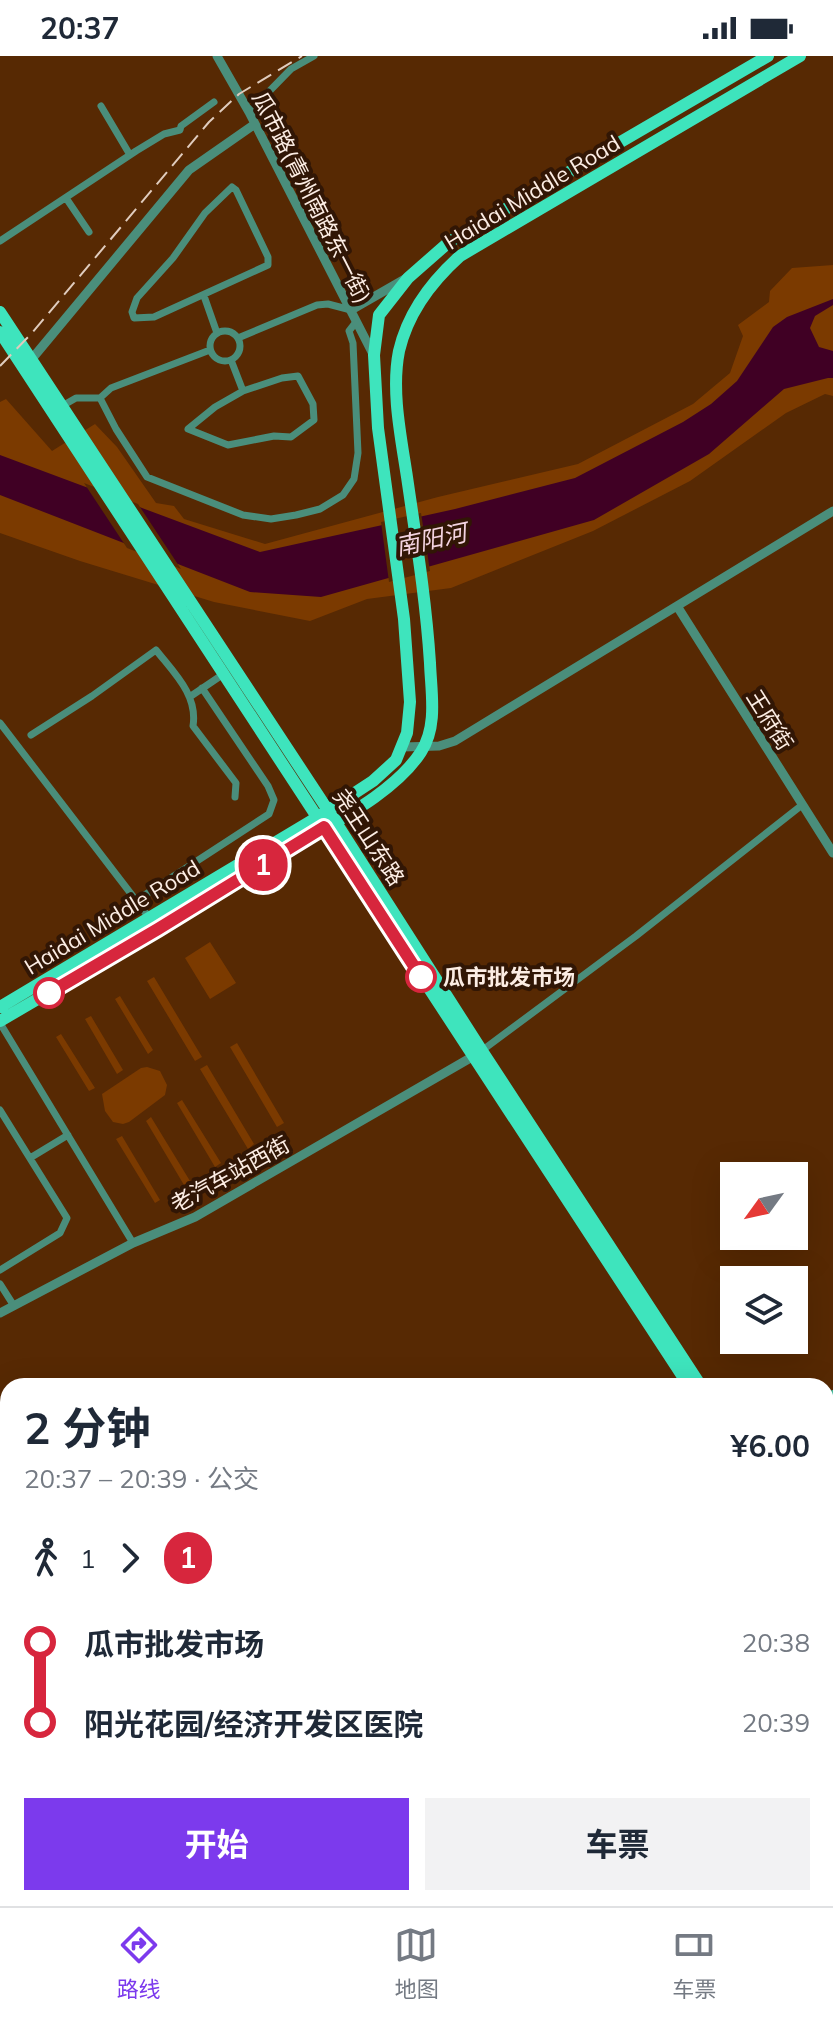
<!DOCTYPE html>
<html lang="zh">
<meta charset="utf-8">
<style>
:root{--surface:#fff;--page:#f2f2f3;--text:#1f2937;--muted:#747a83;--line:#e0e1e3;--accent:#7c3aed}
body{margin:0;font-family:Mulish,"Noto Sans SC",sans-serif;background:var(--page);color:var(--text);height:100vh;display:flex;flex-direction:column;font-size:30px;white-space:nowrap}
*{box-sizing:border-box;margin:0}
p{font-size:26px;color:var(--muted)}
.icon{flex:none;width:44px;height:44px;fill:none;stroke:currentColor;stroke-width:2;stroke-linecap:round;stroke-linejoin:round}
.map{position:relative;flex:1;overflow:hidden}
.side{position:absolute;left:0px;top:1322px;width:834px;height:528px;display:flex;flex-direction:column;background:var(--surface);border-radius:24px 24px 0 0;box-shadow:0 8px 32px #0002}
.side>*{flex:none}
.badge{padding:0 16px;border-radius:26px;font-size:28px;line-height:52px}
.needle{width:52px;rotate:237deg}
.fabs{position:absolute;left:720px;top:1106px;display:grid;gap:16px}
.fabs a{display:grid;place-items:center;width:88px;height:88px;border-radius:0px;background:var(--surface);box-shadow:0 8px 32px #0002;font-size:40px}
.map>.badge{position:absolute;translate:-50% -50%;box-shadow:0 0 0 4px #fff}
.legs{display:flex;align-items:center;gap:12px;height:88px;padding:0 24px;font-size:26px}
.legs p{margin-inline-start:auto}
.overview{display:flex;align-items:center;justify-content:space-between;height:136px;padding:0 24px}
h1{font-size:44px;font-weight:700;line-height:60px}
.cta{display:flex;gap:16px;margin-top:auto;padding:16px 24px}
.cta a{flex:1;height:92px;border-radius:0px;background:var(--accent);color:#fff;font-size:32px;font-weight:700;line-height:92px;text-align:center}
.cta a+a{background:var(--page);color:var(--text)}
ul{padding:0 24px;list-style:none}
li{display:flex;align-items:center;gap:28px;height:80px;font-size:30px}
li i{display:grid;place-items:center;width:12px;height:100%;margin:0 10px;background:currentColor}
li i::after{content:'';width:20px;height:20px;margin:-10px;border:6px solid;border-radius:50%;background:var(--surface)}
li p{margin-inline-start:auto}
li:first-child i{background:linear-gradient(#0000 50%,currentColor 0)}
li:last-child i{background:linear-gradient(currentColor 50%,#0000 0)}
.status{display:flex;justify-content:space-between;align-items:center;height:56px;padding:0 40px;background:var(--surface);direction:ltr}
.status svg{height:22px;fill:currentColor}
.tab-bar{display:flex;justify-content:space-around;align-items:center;height:112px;border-top:2px solid var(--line);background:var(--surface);font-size:22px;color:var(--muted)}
.tab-bar a{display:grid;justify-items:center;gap:4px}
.tab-bar .active{color:var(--accent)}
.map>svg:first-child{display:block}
</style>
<div class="status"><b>20:37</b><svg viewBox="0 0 49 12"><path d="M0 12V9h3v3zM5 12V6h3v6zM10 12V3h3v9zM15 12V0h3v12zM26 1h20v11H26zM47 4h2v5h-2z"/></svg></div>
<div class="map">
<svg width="833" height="1850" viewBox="0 0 833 1850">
<rect width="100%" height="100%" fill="#572903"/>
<path fill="#7b3a00" d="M833,209v131l-8,-2 -39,19 -96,68 -97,50 -142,57 -84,11 -57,22 -96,-19 -134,-41 -80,-28v-131l6,-3 46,52 43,-27 22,23 39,56 18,3 10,13 81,25 173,-47 140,-33 115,-60 37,-31 13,-37 -5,-11 31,-23 1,-11 22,-23z
M210,886l26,41 -26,16 -25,-41z
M154,921l48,80 -7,4 -48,-80z
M120,940l33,54 -5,4 -33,-55z
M91,960l32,54 -6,4 -32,-55z
M61,978l34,54 -6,3 -33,-54z
M237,987l47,80 -7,4 -47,-80z
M207,1009l47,79 -6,5 -48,-80z
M147,1011l13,4 7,14 -2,10 -36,27 -6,2 -10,-2 -8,-11 -3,-17 39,-26z
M182,1044l39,63 -6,4 -38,-64z
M151,1061l39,64 -6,4 -38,-64z
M122,1080l38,64 -5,3 -39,-64z"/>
<path fill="#400024" d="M833,243v6l-18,11 -5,12 9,19 14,4v27h-5l-44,11 -75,65 -115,66 -273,77 -71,-5 -250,-97v-40l260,97 195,-43 120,-31 108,-56 28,-18 26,-23 36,-54 14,-10z"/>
<path fill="#572903" d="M84,427l54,21 43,65 -54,-21z
M421,457l9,58 -41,11 -8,-60z"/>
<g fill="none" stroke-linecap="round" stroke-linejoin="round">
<path stroke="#4a8e7b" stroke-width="7" d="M101,50l29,49
M249,56l42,-43 23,-13
M232,131l4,3 32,67v8l-114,52 -20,1 -2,-6 5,-14 36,-40 32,-45z
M66,142l23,34
M0,185l136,-90 28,-17 16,-4 1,-4 33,-24
M204,240l13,37
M210 290a15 15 0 1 1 30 0a15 15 0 1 1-30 0Z
M238,282l79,-33 11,-1 23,6
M231,304l12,31
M298,320l15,28 1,16 -23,17 -17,-1 -46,9 -40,-16 27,-22 28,-16 39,-13z
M100,342l16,31 31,48 96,38 28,4 25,-4 24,-6 23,-14 11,-16 4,-26 -5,-110 -4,-12 7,-9
M62,350l14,-8h24l11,-10 99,-38
M191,640l34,-23
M0,667l158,206
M31,679l61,-39 64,-46c18,23 42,45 37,76l43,57 -1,14
M137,844l132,-86 5,-14 -6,-14 -66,-98
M0,967l133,220
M480,996l156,-116 166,-131
M0,1054l67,108 -7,15 -60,37
M30,1102l38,-23
M0,1228l14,22
M826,1718l7,12"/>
<path stroke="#4a8e7b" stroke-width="9" d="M217,0l32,56 124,242
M351,254l54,-31
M31,304l158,-190 66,-46
M677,550l156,247
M402,691l37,-1 16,-5 378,-230
M0,1257l133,-70 62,-26 277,-160
M0,1716l8,12
M82,1842l5,8
M762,1842l5,8"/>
<path stroke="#48bfa0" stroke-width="10" d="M826,1344l7,-5
M826,1359l7,-4
M826,1814l7,-5
M826,1828l7,-4
M37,1850l13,-8
M63,1850l13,-8
M772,1850l12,-8
M793,1850l12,-8"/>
<path stroke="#3ee4bd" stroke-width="12" d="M0,256l335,509 147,230 219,335
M0,276l689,1054
M0,951l318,-190 55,-36 23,-21 11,-27 3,-31 -6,-83 -26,-191 -4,-73 5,-40 29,-37 41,-36 319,-186
M0,965c96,-56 191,-112 286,-170 44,-27 107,-56 135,-99 17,-26 10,-60 9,-89 -4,-62 -14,-124 -23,-186 -6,-40 -16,-86 -8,-126 9,-39 32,-69 61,-95l340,-200
M826,1529l7,11
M826,1548l7,11"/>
<path stroke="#e0ccbe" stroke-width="2" stroke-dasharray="16 8" stroke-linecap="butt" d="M0,310l32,-33 177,-211 30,-28 63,-38"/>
</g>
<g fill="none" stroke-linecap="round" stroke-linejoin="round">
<g stroke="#fff" stroke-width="18">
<path id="line-1" d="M49,937l109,-64 166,-102 97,150"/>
</g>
<use href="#line-1" stroke="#d7263d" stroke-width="12"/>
</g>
<g fill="#fff" stroke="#d7263d" stroke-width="4">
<circle cx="421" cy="921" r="14"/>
<circle cx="49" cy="937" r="14"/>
</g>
<g text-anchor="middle" stroke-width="8" stroke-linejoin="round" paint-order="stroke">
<g font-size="22" fill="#fcede4" stroke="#311605">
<text transform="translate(532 136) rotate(-31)" y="8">Haidai Middle Road</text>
<text transform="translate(312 141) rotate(63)" y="8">瓜市路(青州南路东一街)</text>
<text transform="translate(770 664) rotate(58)" y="8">王府街</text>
<text transform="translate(369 781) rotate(57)" y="8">尧王山东路</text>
<text transform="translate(112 861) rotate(-31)" y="8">Haidai Middle Road</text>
<text transform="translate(230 1118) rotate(-29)" y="8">老汽车站西街</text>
</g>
<g font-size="22" font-weight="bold" fill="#fcede4" stroke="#311605" text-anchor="start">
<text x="443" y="929">瓜市批发市场</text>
</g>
<g font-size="24" font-style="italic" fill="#f4d4e0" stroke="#311605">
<text transform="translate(431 484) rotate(-12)" y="8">南阳河</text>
</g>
</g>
</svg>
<div class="fabs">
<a><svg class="needle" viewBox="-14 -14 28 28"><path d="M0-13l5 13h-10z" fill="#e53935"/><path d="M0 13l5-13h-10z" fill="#747a83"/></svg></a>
<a><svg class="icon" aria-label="layers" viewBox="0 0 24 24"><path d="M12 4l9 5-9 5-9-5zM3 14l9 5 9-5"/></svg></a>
</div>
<b class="badge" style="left:263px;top:809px;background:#d7263d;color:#fff">1</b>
<section class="side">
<div class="overview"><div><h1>2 分钟</h1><p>20:37 – 20:39 · 公交</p></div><b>¥6.00</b></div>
<div class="legs"><svg class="icon" aria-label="walk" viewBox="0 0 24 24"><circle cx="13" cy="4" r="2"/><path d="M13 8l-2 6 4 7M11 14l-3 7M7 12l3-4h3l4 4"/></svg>1<svg class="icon" aria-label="forward" viewBox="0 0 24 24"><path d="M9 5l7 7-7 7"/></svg><b class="badge" style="background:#d7263d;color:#fff">1</b></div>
<ul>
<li><i style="color:#d7263d"></i><b>瓜市批发市场</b><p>20:38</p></li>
<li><i style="color:#d7263d"></i><b>阳光花园/经济开发区医院</b><p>20:39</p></li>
</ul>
<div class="cta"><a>开始</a><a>车票</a></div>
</section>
</div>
<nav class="tab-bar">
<a class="active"><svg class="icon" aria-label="directions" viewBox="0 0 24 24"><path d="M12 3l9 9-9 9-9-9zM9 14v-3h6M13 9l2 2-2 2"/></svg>路线</a>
<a><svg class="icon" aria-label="map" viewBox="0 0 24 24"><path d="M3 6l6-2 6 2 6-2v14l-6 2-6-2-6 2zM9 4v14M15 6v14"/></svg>地图</a>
<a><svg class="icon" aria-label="tickets" viewBox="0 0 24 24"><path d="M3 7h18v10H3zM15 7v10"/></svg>车票</a>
</nav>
